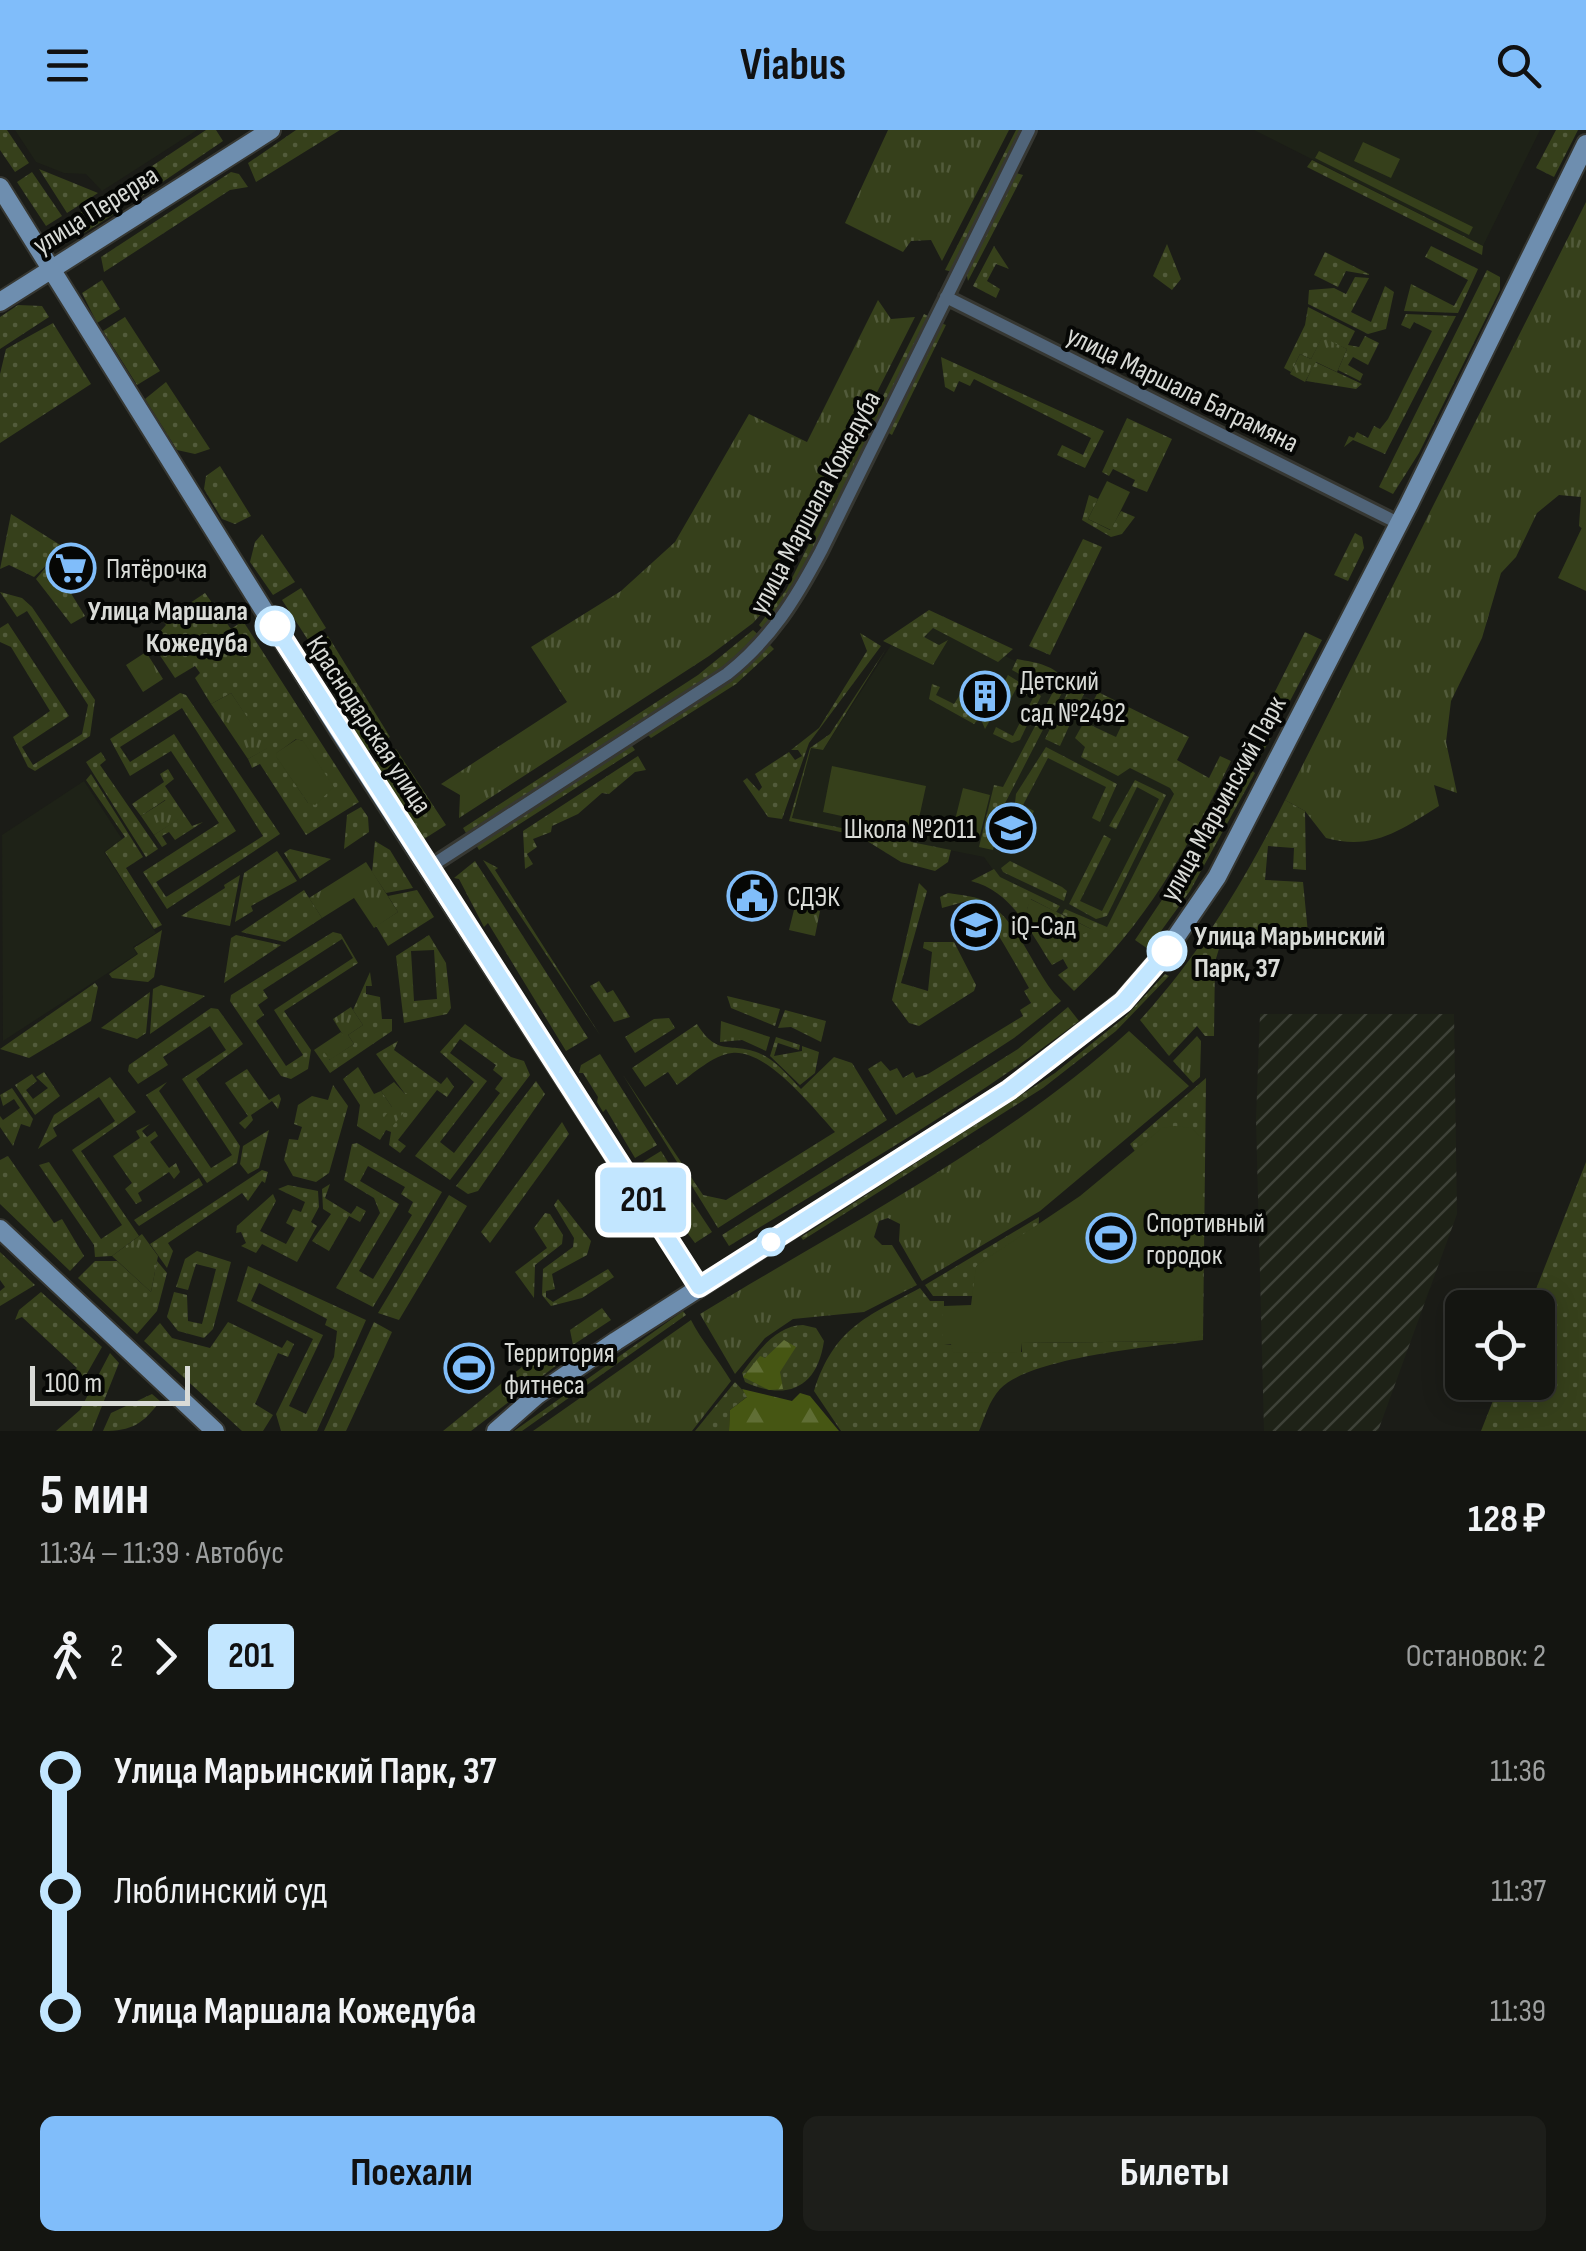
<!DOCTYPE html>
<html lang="ru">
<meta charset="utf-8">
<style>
:root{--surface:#141511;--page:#1d1e1a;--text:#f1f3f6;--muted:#9d9f9f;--line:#333431;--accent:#80bdfa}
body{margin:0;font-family:"Sofia Sans Condensed",sans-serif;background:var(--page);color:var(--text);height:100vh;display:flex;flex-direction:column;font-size:38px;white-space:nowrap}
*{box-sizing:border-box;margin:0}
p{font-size:32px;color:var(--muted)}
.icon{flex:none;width:55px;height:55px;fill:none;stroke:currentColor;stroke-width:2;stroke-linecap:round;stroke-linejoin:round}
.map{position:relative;height:1301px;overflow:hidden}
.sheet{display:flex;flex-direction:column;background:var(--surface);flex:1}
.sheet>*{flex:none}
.badge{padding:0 20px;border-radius:8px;font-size:35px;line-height:65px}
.fabs{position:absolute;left:1445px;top:1160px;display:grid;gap:20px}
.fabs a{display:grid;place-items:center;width:110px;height:110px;border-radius:15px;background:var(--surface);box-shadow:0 5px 25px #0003,0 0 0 2px var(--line);font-size:50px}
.scale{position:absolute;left:30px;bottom:25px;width:160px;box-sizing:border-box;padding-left:10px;border:5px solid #d9dbd7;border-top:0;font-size:28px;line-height:35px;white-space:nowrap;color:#d9dbd7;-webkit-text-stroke:8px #060705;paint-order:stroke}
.map>.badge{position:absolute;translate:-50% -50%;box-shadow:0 0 0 5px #fff}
.legs{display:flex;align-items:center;gap:15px;height:110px;padding:0 40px;font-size:32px}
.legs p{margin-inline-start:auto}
.head{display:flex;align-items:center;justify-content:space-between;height:170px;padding:0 40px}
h1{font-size:55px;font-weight:700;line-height:75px}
.cta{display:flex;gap:20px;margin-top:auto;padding:20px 40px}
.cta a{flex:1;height:115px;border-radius:15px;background:var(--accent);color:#111;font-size:40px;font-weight:700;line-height:115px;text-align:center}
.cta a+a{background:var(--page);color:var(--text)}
ul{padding:0 40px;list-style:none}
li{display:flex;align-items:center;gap:35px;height:120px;font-size:38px}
li i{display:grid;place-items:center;width:15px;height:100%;margin:0 12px;background:currentColor}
li i::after{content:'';width:25px;height:25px;margin:-12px;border:8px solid;border-radius:50%;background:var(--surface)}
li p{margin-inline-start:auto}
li:first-child i{background:linear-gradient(#0000 50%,currentColor 0)}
li:last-child i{background:linear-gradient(currentColor 50%,#0000 0)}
header{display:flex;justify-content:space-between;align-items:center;height:130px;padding:0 40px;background:var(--accent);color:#111;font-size:45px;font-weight:700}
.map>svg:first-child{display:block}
</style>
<header><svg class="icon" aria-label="menu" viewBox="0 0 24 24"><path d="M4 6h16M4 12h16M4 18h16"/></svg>Viabus<svg class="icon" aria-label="search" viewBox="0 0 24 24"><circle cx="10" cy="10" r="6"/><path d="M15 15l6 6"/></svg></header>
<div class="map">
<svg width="1586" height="1301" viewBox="0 0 1586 1301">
<defs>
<pattern id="industrial-furrows" width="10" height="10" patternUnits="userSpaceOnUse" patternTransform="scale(2.5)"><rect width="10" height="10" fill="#1e2217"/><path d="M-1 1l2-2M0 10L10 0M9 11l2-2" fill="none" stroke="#3e4238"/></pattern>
<pattern id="grass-dots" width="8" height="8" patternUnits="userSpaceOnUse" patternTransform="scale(2.5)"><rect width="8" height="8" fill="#36401b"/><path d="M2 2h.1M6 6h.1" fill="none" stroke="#525b3b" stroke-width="1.8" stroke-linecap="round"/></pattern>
<pattern id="forest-firs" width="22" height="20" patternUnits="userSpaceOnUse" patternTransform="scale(2.5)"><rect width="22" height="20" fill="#465613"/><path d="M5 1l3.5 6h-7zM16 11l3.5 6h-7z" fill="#606e35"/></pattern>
<pattern id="park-tufts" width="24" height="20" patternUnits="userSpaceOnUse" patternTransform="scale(2.5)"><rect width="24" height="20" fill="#36401b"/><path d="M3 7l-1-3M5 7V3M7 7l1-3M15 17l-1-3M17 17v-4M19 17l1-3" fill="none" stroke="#525b3b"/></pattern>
</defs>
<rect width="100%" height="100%" fill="#1b1c17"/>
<path fill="#1e2217" d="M15,0h182l-95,61 -16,-17 -22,-1 -28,-11z
M1254,0h286l-57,116z
M940,493l198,100 64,71 -97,150 -59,2 -62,-89 -192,-38 19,-71 12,2 70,-108z
M84,651l38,58 -18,13 52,81 -23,14 4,7 -134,87 -1,-206z"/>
<path fill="url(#industrial-furrows)" d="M1260,884h194l3,200 -79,217h-114l-8,-312z"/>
<path fill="url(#grass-dots)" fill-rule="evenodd" d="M0,0h7l22,33 -14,9 -15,-22z
M206,0h10l7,11 -84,57 -14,-14z
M296,0h44l-84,52 -8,-19z
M1016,0h8l-72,142 -7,-2z
M1556,0h22l-24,47 -18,-9z
M1312,30l171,86 -1,9 -175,-88z
M39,39l59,24 -31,20z
M32,42l30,44 -16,10 -29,-44z
M231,42l8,2 9,13 -18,3 -126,82 -3,-15z
M1016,43l7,2 -55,106 -2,-9z
M107,65l12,16 -38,24 -10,-16z
M1167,114l14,35 -9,11 -19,-14z
M994,116l15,23 -13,-5 -9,17 13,8 -4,9 -23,-12z
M1431,116l47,23 -20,44 -54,-2 7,-27 43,22 14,-26 -43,-23z
M1325,122l44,22v1l-23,-4 -8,16 -24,-12z
M1487,140l13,7v13l-81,163 -26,41 -14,-7z
M1355,147l14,1 -18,34 20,10 14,-36 9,6 -8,37 -18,5 -60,-30 1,-14 25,-2 12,6z
M102,150l18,29 -23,14 -15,-30z
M18,175l24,1 7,11 -49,32v-32z
M1308,177l47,24 -7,14 11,2 6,-11 14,7 -11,22 -15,-8 -5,8 15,9 -3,7 -22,-11 9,-21 -25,-11 -11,21 -11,-5 -9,18 -7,-4 21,-43z
M924,184l6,3 -118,240 -47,74 -6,-6 27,-35z
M1406,184l50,2 -71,138 -32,-14 -9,7 5,-11 5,2 3,-6 11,6 6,-12 6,3 8,-10 44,-88 -18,-9 -4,7 -9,-4z
M125,187l35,54 -23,14 -34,-54z
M53,193l38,61 -91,59v-69l6,-25z
M941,193l5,2 -54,110 -5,-3z
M941,227l163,74 -19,37 -28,-13 5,-10 21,10 8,-17 -117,-59 -4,7 -11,-5 -5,11 -9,-5z
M1315,232l47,22 -6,5 -50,-8z
M166,252l44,67 -15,5 -18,-4 -32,-51z
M1127,288l45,21 -25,53 -15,-6 3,-6 -22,-11 -4,7 -7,-4z
M220,336l31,50 -16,8 -13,-5 -18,-30 2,-13z
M1089,365l9,4 -10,20 22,11 11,-19 14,6 -13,17 -11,3 -29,-17z
M11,384l54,34 -31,29 -25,-12 -9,4z
M1355,403l7,4 2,11 -16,33 -14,-6z
M262,404l33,48 -22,13 -23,-33 5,-20z
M1083,409l19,8 -52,108 -21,-9z
M51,431l34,55 -14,8 -35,-45z
M301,458l25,40 -18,12 -26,-40z
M0,462l22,6 10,9 63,93 -5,36 -55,35 -7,-4 -15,-30 37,-26 -39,-64 -11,-5v-14l8,-5 61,93 -47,31 11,18 49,-31 6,-29 -61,-94 -10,6z
M205,463l26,36 12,-8 116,181 -53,33 -46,-71 -8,4 -4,-9 19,-11 -36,-55 -20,11 -16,-26 5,-5 -5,-7 -20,12 -24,-36 15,-17 -3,-4zM296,609l7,2 5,62 -31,-46v-4z
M929,480l84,39 -15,13 -65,-34 -9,9 15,8 9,-5 -15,25 -50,-24z
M753,500l7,6 -22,22 -272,175 -3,-5 235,-153z
M1305,502l17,8 -63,120 -14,-9z
M860,503l21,13 -72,97 -27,76 -14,-2 -25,-36 4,-3 12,13 3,-4 -7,-13 34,-22 6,8 7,-4 -4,-6h-7l28,-22 48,-77z
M328,506l62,101 -22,14 -14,-20 7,-5 -50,-79z
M770,515l4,4 -38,35 -85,54 -5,-5 89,-55z
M886,519l-63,101 -12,-2 -19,70 159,32 -3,12 -13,9 -34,-9 -42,-26 -70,-15 21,-73 20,-14z
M1017,529c20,4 37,5 50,24l-66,128 -8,39 -14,-3 15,-62 9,2 50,-95 -41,-22z
M1008,545l33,21 -21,44 -8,3 -19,-9 3,-7 17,9 20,-38 -17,-9 -7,13 -10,-9z
M1073,551l14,6 -27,59 -15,-7z
M932,554l8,3 -4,8 18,9 7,-11 15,10 -1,5 19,5 -9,16 -5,-12 -6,7 -45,-25z
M1098,562l91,45 -12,23 32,18 11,-22 11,5c-41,84 -87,166 -157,230l-16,-16 10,-7 -5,-9 -11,6c-22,-33 -40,-74 -81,-84l23,-12 6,8 60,29 -4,6 -25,-13 -4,10 66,21 -31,-16 3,-5 42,18 67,-133 -4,-6 -40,-20 -12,8 -37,-19 4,-10 -10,-9 9,-16 32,15 8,-17 -24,-12 -5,6 -7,-3z
M180,563l6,2 94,139 -113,75 -24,-37 76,-49 -48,-72 -41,25 -20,-37zM182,578l81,128 -97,61 -10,-15 80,-51 -62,-97 -44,28 -10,-15z
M630,613l5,7 -156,100 -4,-7z
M1046,617l71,37 -17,38 -8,-4 14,-31 -58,-29 -25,47 11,6 -4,8 -16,-7 2,-18z
M396,619l50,76 -22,14 -50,-76z
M101,622l5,8 -6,5 58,84 -12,8 -60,-95z
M638,626l8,14 -11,2 -26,22 -7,-1 -24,21 -26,12 -1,6 -18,7 4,8 -10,7 6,10 -8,5 -2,-38z
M1240,631l15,12 -65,118 -42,58 -13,-9 57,-85z
M168,639l6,10 -9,7 27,40 11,-4 -28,18 -6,-8 -7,4 5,8 -5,3 -8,-12 24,-16 -13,-19 -24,16 -9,-12 32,-22 -4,-8z
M91,644l52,83 -17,11 36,57 -8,4 -49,-77 20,-15 -39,-57z
M1135,650l31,15 -59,121 -11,3 -27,-15 35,-69 7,4 -31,62 22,10 57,-112 -22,-12 -21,42 -7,-3z
M1285,670l20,11 1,59 -13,-1 1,-21 -26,-2 -3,34 38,2 5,51c-20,23 -61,-6 -87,9l-6,20 -1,74h-9l-8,-10 -28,30 -29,-36c61,-67 105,-140 145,-220z
M361,677l7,10 1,15 -25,17 3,-34z
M375,711l15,9 23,38 -27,5 -14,-21z
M290,719l41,10 -31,20 -16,-26z
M277,721l20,30 -46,25 2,5 -18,11 9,-49z
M483,730l15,8 -3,2 105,165z
M475,731l113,177 -22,13 -78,-128 -4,4 -25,-48 -5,-1z
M1010,731l52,26 5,4 -3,10 -61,-29 -2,-4z
M240,745l-10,51 -49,-10 44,-28 -1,-3z
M919,753l8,8 -26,92 27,8 4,-39 -9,-4 1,-6h30l22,43 -2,6 -55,35 -10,-3 -17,-23z
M304,760l18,28 -37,24 -44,-10z
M417,760l17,27 -46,29 -12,-20 22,-14 -10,-16z
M948,763c12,2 30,3 40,10 34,22 45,70 73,98l-47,37 -118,77 -28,-46 13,-8 9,10 7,-3 6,10 10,-6 3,6 12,-4 95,-58 -3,-6 11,-7 -7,-12 5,-3c-14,-25 -32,-56 -48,-81l-8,4 -6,-10 -25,7 -2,-11z
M162,800l-8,47 -6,5 -36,-4 -3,-4 29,-20 -4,-6z
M333,802l8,2 17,29 -74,48 27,39 -3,19 -17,10 -10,-3 -51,-75 1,-6zM342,809l11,19 -79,52 29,45 -17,11 -30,-45 8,-6 -6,-10 10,-7 -5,-8z
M236,805l45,10 -57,38 7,-45z
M429,805l17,28 5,45 -4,6 -43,9 -8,-67zM434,820l3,49 -23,2 -3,-50z
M370,842l2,14h-6v8l14,3 2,22h10v12l-62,42 -16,-23 27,-18 3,3 -15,25 25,-16 -6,-9 15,-10 -10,-15z
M1165,844l4,2 -53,55 -73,57 -240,152 -2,-3 254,-164 71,-57z
M599,851l8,12 6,-3 17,27 -16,5 -24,-36z
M95,853l3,4 -7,34 -62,37 -29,-9z
M161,855l44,11 -55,38 3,-45z
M150,862l-4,41 -9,6 -36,-11z
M727,866l53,13 -5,17 -44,-18z
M1068,877l11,14c-111,85 -231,152 -350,225l-7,-11 296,-186z
M211,878l7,1 25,35 -47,35 44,67 -3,17 -30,20 -61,-88 21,-13 -8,9 52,77 21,-13 -50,-76 44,-29 -16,-24 -47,31 5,8 -30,19 -10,-13 1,-6z
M785,880l41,11 -5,21 -30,-15 -13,1z
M669,888l6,10 -40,25 -10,-16 29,-18z
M465,894l46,33 13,4 6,14 -80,105 -35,-24 59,-74 -34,-30zM460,909l36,26 -3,5 10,8 -8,11 5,4 -46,60 -14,-11 47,-61 -37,-28z
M697,894c22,36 36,15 68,32 14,8 25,22 36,33l33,-32 18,6 35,57 -169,108 -95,-153 80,120 23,5 109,-68c-22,-24 -68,-83 -103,-79 -19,2 -39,21 -55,32l-9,-13 -23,15 -13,-19z
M776,907l24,8 -1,5 -21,-7 -4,13 28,-5v-5l17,6 -4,21 -15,12 -30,-29z
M398,911l-4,9 47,34 6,-7 7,10 -7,10 -10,-7 -39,50 8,6 -6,7 -11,-8 2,-13 -5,-2 -6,10 -23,-14 3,-21 -17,-26 15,-12 16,27 7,-3 11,16 13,-13 -29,-40z
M600,924l57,91 -22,13 -29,-49 -3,3 -6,-10 1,-5 -15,-24h-4l2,-8z
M247,939l22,31 10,-6 2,5 -3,10 -6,-8 -21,14 2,5 -8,9 -6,-6 9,-7 -23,-33z
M44,942l16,24 -25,19 -20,-30 17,-11 5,7 -11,9 7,9 15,-11 -12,-11z
M110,947l26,35 -55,39 58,85 -27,20 -17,1 -1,-12 -55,-80 10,-3 52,77 21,-14 -50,-75 43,-29 -16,-24 -46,31 4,8 -19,13 16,-34z
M1206,948l-3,262c-45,6 -173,17 -203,49 -11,12 -15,28 -21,42h-138l-27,-40c20,-63 52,-74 106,-103l10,13h14v43l78,8v-9l168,-2 -49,-181 -11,-16z
M536,951l9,13 -67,97 -10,3 -12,-8z
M333,955l15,21 -19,67 -13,9 -23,-6 -9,-16 5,-21 9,1 4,-13 -8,-3 4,-19 14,-9 16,4z
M12,958l21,31 -3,8 -9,-3 -8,22 -13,-19v-11l3,4 17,-12 -6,-9 -11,7 -3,-11z
M562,992l7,12 -79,109 -9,-11z
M150,994l-8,7 5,6 8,-6 3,5 -8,6 19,26 7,-5 4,9 -6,7 -5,-7 -31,21 4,8 -6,3 -11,-15 7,-6 -19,-27 27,-18 -4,-7z
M269,1000l-10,38 -11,6 -8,-10 3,-18z
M357,1013l85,49 -69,115 -37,-19 44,-75 -6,-15 -30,-18 8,-36zM368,1036l37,21 -4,7 12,8 -5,10 4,3 -39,64 -14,-8 40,-67 -39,-23z
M661,1021l27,43 -17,11 -28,-43z
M8,1026l46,67 8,-4 22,37 -14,15 -70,-67v-44z
M1586,1032v269h-105l19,-48 38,-1v-74l-9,-1z
M262,1040l6,2 -3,11 -3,-2 -14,20 -6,-8 -74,50 5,8 -6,17 -17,-24z
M199,1048l4,7 -64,41 -5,-6z
M330,1054l-5,14 26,16 6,-8 9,5 -6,11 -11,-6 -20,35 -17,-10 19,-27 -8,-5 -1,-20z
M288,1055l30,6 1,16 -8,15 6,4 -20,36 -35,-18 -6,9 -15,-7 5,-3 -5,-11 -5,1 1,-7 36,-32 3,7 -16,30 26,13 9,-16 -9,-5 7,-14 8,3 4,-10 -27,-13z
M449,1065l18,11 -68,114 -21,-7z
M558,1069l33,42 -4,14 -35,19 3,15 -9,2v6l7,5 55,-33 6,8 -32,21 -31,8 -9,-11 1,-26 30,-22 1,-9 -20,-33z
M692,1072l20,30 -17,11 -22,-29z
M545,1083l5,1 13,21 -1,9 -27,21 -1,33 -19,-26 32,-24 -13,-20z
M1039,1087l-1,23 -63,56h-42l-8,-11z
M197,1121l34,11 -18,67 -9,9 -26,-7 -11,-14 7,-25 13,3 1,26 14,3 14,-55 -20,-5 -8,26 -12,-3 9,-28z
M0,1122l35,33 -35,21v-15l5,-4 -5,-7z
M95,1131h22l34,31 6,-31 10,12 -10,38 -20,23 -59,-56z
M248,1136l118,54 -49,111h-36l-5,-17 37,-75 -76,-38zM259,1153l68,36 -2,6 12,6 -3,26 -28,57 -17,-8 34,-71 -72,-34z
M41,1162l61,55 -17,30 -14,-3 6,-6 -55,-51 -7,3 4,-10z
M602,1178l9,12 -38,25 -3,-15z
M683,1181l3,4 -164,116h-8z
M228,1192l54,26 5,-8 7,4 -6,13 -10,-4 -23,51 18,11 -10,16h-21l-98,-90 16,-18 12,15 38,10z
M374,1192l18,10 -46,99h-22z
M803,1195l13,3 8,13c-7,48 -38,60 -79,41l-3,-9c15,-20 34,-48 61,-48z
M550,1214l12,17 -91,70h-28z
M110,1223l9,10 -27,68h-36l24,-21z
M735,1252l13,14 -18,14 -1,21h-34z
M152,1264l8,7c-17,23 -28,30 -57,30l8,-18z"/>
<path fill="url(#forest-firs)" d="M784,1210l12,7 -16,25 3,17 -14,1 -26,-13 17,-21 5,2z
M742,1259l50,12 8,-8 10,3 29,35h-110l1,-21 17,-13z"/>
<path fill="url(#park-tufts)" d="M888,0h121l-67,131 -11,-21 -20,1 -8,11 -58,-29z
M1586,72v330l-7,-6 2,-29 -22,-2 -22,18 -21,44 -15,16 -19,65 -31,63 -5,41 11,51 -23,-8 5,21c-38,24 -66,45 -113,32l-21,-27 -20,-11z
M878,170l13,19 24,-2 -145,287 -17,19 -44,33 -250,162 1,-23 -19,-11 126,-82 -36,-55 90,-56 54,-49 74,-128 58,28z
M1322,207l25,12 -10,23 -21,-10 -11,20 -15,-8 10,-20 11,5z
M146,522l17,27 -20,13 -17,-27z
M231,563l37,55 -20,11 -37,-55z
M166,670l13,19 -25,16 -13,-19z
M366,732l32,50 -24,16 -20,-30 -32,20 -13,-20z
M1030,769l63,31 -19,8 -38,-17 -9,-12z
M795,776l25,5 -5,25 -26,-6z
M351,877l12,18 -15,10 6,9 -24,16 -8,-10 21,-15 -10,-16z
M721,891l49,16 -4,14 -24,-11 -22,2z
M1129,901l60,55 -149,125 -118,70 -23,-40 1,-17 -12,-6 -9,3 -5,16 8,8h10l25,40 -53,27 -71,7 -28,19 -30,36 -35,-60c141,-86 308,-172 429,-283z
M1197,906l4,5 -1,36 -7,6 -20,-22z
M394,952l11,12 16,-2 -31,37 -9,-8 11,-14 -11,-16z
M142,1104l16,22 -7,36 -39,-36z
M691,1190c10,20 27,39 40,61l-39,50h-159z"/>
<path fill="#36401b" d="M1363,12l37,17 -9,19 -37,-17z
M1319,21l154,76 -4,8 -154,-77z
M1107,351l23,11 -19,38 -23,-11z
M1586,389v72l-28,-13z
M297,609l6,2 31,46 -19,18 -7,-2 -31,-45 -1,-5z
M832,636l94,20 -10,46 -93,-20z
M963,658l27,7 -11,44 -27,-7z
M1175,996l16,2 10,9v199l-11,5 -168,2 -1,9 -68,1 -2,-9h-8v-38l28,-1 5,-39 104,-70 82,-68z"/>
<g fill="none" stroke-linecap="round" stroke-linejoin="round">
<g stroke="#363732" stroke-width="18">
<path id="street" d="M946,167l452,226
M431,736l296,-192c44,-35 68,-74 94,-123l208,-421"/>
</g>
<g stroke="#363732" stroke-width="22">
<path id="secondary" d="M0,57l341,547 358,553
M0,172l271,-172
M0,1099l215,202
M496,1301l41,-36 79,-54 393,-251 114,-89 44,-51 50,-73 191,-371 178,-362"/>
</g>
<use href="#street" stroke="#506479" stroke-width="12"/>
<use href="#secondary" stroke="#6e8eaf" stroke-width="18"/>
</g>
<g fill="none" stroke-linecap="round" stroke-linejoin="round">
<g stroke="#fff" stroke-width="22">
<path id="line-1" d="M275,496l424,661 310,-197 114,-88 44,-51"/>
</g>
<use href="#line-1" stroke="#c2e6ff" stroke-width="15"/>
</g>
<defs>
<g id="supermarket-ring" transform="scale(2.5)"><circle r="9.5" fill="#060705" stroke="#80bdfa" stroke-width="1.5"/><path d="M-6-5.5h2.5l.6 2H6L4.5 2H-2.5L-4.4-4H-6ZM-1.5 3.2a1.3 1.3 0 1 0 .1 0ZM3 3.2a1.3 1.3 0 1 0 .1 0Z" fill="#80bdfa"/></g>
<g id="building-ring" transform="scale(2.5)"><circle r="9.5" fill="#060705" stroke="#80bdfa" stroke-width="1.5"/><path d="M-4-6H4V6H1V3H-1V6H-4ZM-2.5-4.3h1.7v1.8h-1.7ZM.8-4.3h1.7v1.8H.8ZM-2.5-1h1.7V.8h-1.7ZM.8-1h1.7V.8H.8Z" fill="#80bdfa"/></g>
<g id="school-ring" transform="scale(2.5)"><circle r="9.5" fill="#060705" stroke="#80bdfa" stroke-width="1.5"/><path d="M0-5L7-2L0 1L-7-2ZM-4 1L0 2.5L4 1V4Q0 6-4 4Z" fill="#80bdfa"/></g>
<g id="civic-ring" transform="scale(2.5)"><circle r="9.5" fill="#060705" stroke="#80bdfa" stroke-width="1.5"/><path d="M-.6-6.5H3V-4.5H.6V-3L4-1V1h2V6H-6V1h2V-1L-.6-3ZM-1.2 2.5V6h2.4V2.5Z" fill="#80bdfa"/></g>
<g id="stadium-ring" transform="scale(2.5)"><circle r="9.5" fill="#060705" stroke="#80bdfa" stroke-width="1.5"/><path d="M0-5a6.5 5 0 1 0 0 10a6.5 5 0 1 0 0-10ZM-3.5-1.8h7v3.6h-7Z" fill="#80bdfa"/></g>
</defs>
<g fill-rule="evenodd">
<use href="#supermarket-ring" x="71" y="438"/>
<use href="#building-ring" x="985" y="566"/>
<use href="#school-ring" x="1011" y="698"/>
<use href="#civic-ring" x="752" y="766"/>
<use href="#school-ring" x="976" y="795"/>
<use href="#stadium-ring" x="1111" y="1108"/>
<use href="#stadium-ring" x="469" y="1238"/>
</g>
<g fill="#fff" stroke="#c2e6ff" stroke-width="5">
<circle cx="275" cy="496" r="18"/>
<circle cx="1167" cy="821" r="18"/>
<circle cx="771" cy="1112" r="12"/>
</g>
<g text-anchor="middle" stroke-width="8" stroke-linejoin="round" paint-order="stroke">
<g font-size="28" fill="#d9dbd7" stroke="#060705">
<text transform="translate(95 79) rotate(-32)" y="10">улица Перерва</text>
<text transform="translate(1183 258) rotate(26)" y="10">улица Маршала Баграмяна</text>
<text transform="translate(814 372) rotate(-62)" y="10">улица Маршала Кожедуба</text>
<text transform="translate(370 594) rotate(57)" y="10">Краснодарская улица</text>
<text transform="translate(1222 668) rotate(-61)" y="10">улица Марьинский Парк</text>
</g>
<g font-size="28" fill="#d9dbd7" stroke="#060705" text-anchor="start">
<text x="106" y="448">Пятёрочка</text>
<text x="1020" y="560">Детский<tspan x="1020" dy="32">сад №2492</tspan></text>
<text x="976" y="708" text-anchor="end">Школа №2011</text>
<text x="787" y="776">СДЭК</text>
<text x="1011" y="805">iQ-Сад</text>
<text x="1146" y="1102">Спортивный<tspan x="1146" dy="32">городок</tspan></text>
<text x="504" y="1232">Территория<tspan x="504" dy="32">фитнеса</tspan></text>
</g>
<g font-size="28" font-weight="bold" fill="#d9dbd7" stroke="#060705" text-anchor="end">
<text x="248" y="490">Улица Маршала<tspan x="248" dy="32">Кожедуба</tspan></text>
<text x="1194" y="815" text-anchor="start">Улица Марьинский<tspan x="1194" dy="32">Парк, 37</tspan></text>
</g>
</g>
</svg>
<div class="fabs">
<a><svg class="icon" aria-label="locate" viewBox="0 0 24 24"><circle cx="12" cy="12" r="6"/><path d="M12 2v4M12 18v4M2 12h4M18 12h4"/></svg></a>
</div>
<div class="scale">100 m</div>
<b class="badge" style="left:643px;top:1070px;background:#c2e6ff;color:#111">201</b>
</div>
<section class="sheet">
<div class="head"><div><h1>5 мин</h1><p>11:34 – 11:39 · Автобус</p></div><b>128 ₽</b></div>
<div class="legs"><svg class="icon" aria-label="walk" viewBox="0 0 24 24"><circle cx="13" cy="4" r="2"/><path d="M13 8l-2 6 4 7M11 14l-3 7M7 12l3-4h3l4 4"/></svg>2<svg class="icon" aria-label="forward" viewBox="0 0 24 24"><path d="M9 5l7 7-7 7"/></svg><b class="badge" style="background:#c2e6ff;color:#111">201</b><p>Остановок: 2</p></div>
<ul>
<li><i style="color:#c2e6ff"></i><b>Улица Марьинский Парк, 37</b><p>11:36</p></li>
<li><i style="color:#c2e6ff"></i><span>Люблинский суд</span><p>11:37</p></li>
<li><i style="color:#c2e6ff"></i><b>Улица Маршала Кожедуба</b><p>11:39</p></li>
</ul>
<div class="cta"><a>Поехали</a><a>Билеты</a></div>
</section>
